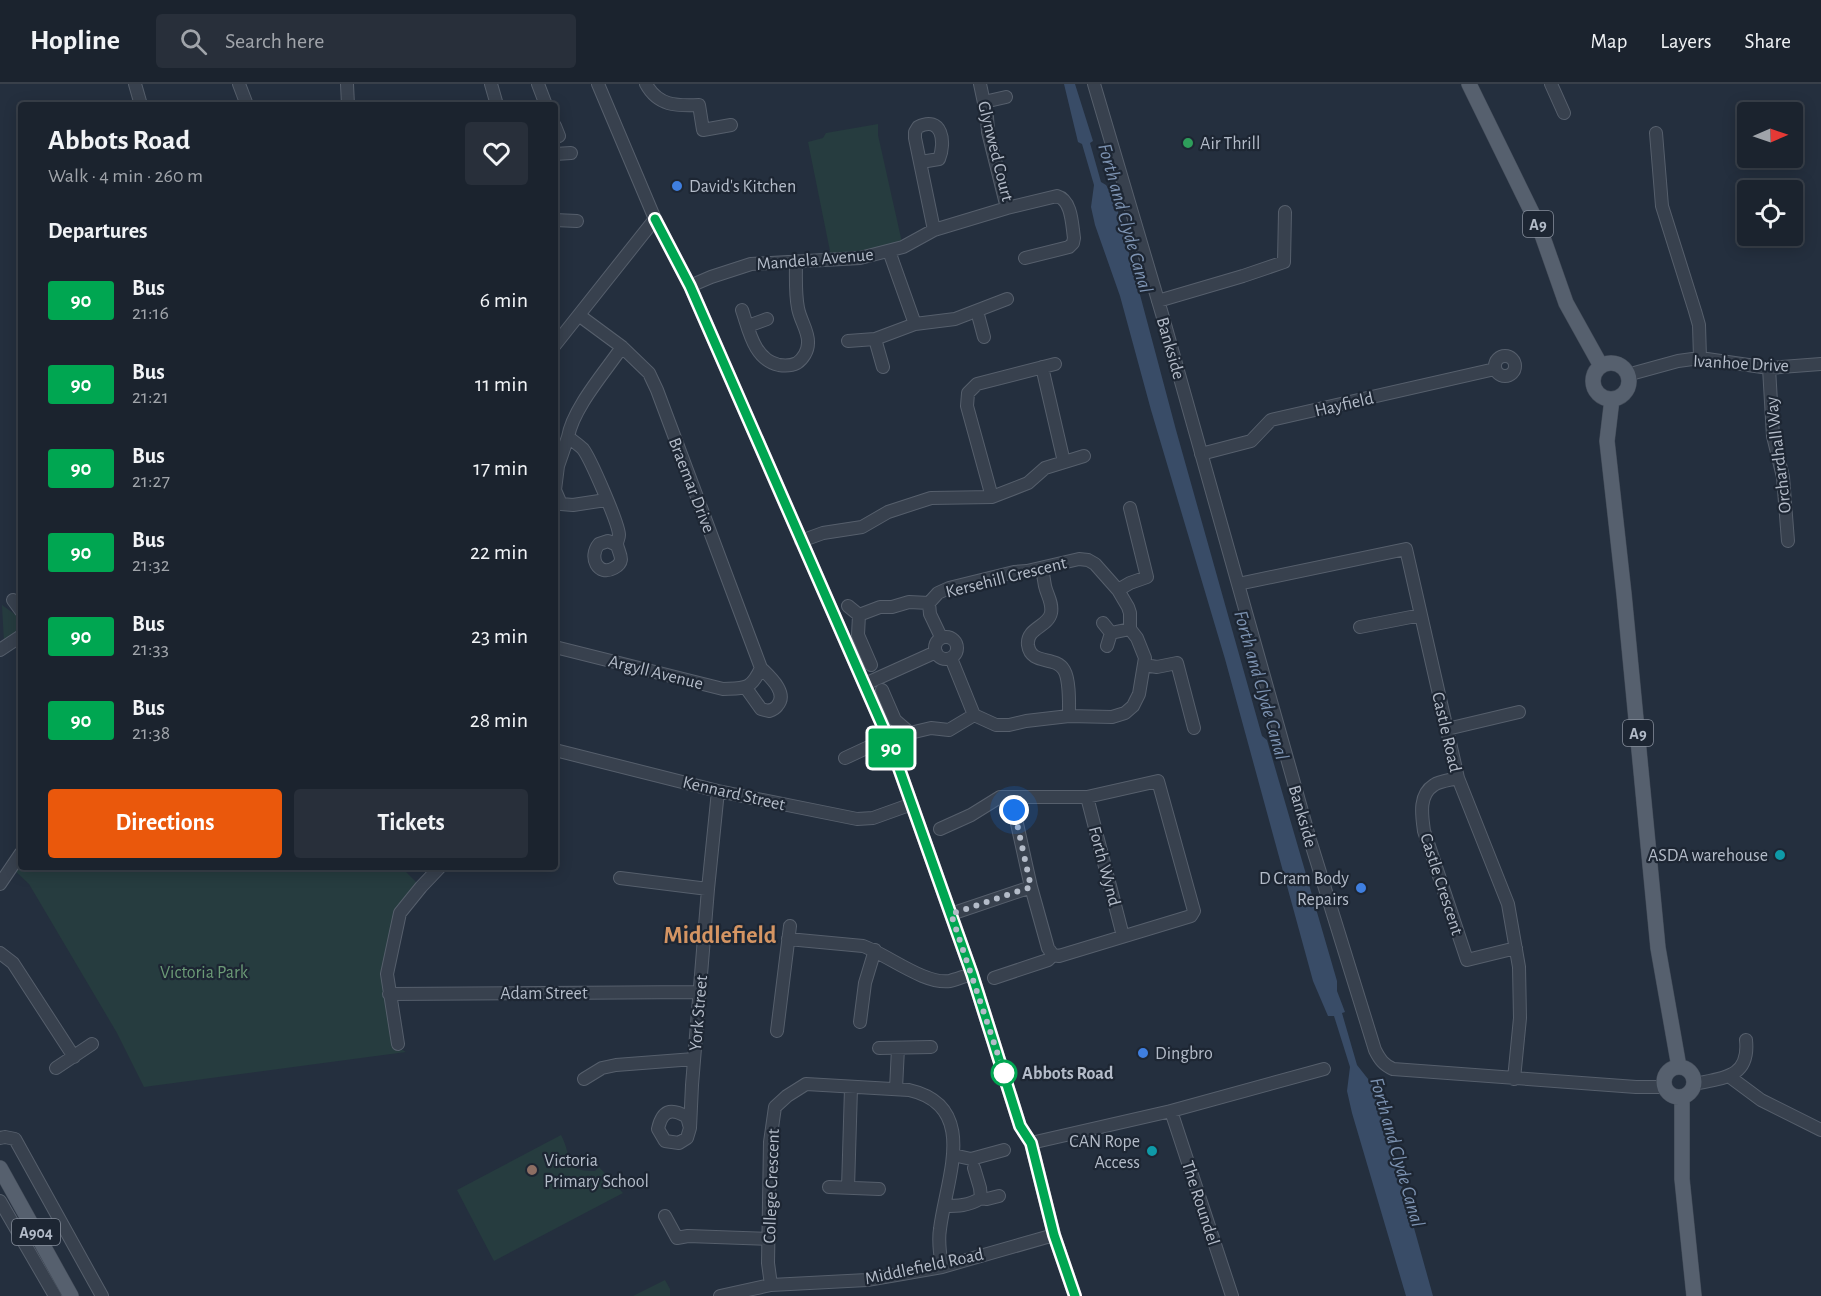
<!DOCTYPE html>
<meta charset="utf-8">
<style>
:root{--surface:#1b232e;--page:#282f3a;--text:#f1f3f6;--muted:#a0a4aa;--line:#39404a;--accent:#ea580c}
body{margin:0;font-family:"Alegreya Sans",sans-serif;background:var(--page);color:var(--text);height:100vh;display:flex;flex-direction:column;font-size:22px;white-space:nowrap}
*{box-sizing:border-box;margin:0}
p{font-size:20px;color:var(--muted)}
.icon{flex:none;width:33px;height:33px;fill:none;stroke:currentColor;stroke-width:2;stroke-linecap:round;stroke-linejoin:round}
.map{position:relative;flex:1;overflow:hidden}
.sheet{position:absolute;left:18px;top:18px;width:540px;height:768px;display:flex;flex-direction:column;background:var(--surface);border-radius:6px;box-shadow:0 3px 15px #0003,0 0 0 2px var(--line)}
.sheet>*{flex:none}
.badge{padding:0 12px;border-radius:4px;font-size:21px;line-height:39px}
.needle{width:39px;rotate:88deg}
.fabs{position:absolute;left:1737px;top:18px;display:grid;gap:12px}
.fabs a{display:grid;place-items:center;width:66px;height:66px;border-radius:6px;background:var(--surface);box-shadow:0 3px 15px #0003,0 0 0 2px var(--line);font-size:30px}
.you{position:absolute;width:30px;height:30px;margin:-15px;border:4px solid #fff;border-radius:50%;background:#1a73e8;box-shadow:0 0 0 9px #1a73e833}
.map>.badge{position:absolute;translate:-50% -50%;box-shadow:0 0 0 3px #fff}
h2{padding:0 30px;font-size:22px;line-height:54px}
.round{display:grid;place-items:center;flex:none;width:63px;height:63px;border-radius:6px;background:var(--page)}
.headline{display:flex;align-items:center;justify-content:space-between;height:102px;padding:0 30px}
h1{font-size:28px;font-weight:600;line-height:45px}
.button{display:flex;gap:12px;margin-top:auto;padding:12px 30px}
.button a{flex:1;height:69px;border-radius:6px;background:var(--accent);color:#fff;font-size:24px;font-weight:600;line-height:69px;text-align:center}
.button a+a{background:var(--page);color:var(--text)}
ul{padding:0;list-style:none}
li{display:flex;align-items:center;gap:18px;height:84px;padding:0 30px}
li div{flex:1}
li b{display:block;font-size:22px}
li em{font-style:normal}
li .badge{min-width:66px;font-weight:700;text-align:center}
header{display:flex;align-items:center;gap:36px;box-sizing:border-box;height:84px;padding:0 30px;background:var(--surface);border-bottom:2px solid var(--line)}
header strong{font-size:28px}
nav{display:flex;gap:33px;margin-inline-start:auto;font-size:21px}
.search{width:420px;height:54px;background:var(--page);display:flex;align-items:center;gap:15px;box-sizing:border-box;padding:0 21px;border-radius:6px;color:var(--muted);font-size:22px}
.map>svg:first-child{display:block}
</style>
<header>
<strong>Hopline</strong>
<div class="search"><svg class="icon" aria-label="search" viewBox="0 0 24 24"><circle cx="10" cy="10" r="6"/><path d="M15 15l6 6"/></svg>Search here</div>
<nav><a>Map</a><a>Layers</a><a>Share</a></nav>
</header>
<div class="map">
<svg width="1821" height="1212" viewBox="0 0 1821 1212">
<rect width="100%" height="100%" fill="#242f3e"/>
<path fill="#263c3f" d="M878,40v11l25,112 -71,14 -24,-119 15,-4 3,-5z
M2,521l14,10 4,9 -2,9 -14,10z
M21,769v14h380l20,20 -21,26 -13,61 14,75 5,3 -262,35 -27,-54 -88,-149 -18,-17z
M561,1051c13,24 0,36 34,36l4,-4 24,26 -129,68 -37,-71z
M665,1196l5,9v7h-37z"/>
<path fill="#394c67" d="M1064,0h11l18,57 -3,2 11,39 5,3 8,12 62,233 86,306 5,4 70,241v10l8,21 -3,1 2,7 13,45 15,19 12,43 3,4 46,165h-27l-54,-183 -5,-22 3,-24 -16,-51h-6l-15,-35 -88,-322 -74,-249 -31,-114 -25,-71 -4,-18 3,-22 -12,-41 -4,-2z"/>
<g fill="none" stroke-linecap="round" stroke-linejoin="round">
<g stroke="#565f6c" stroke-width="14">
<path id="minor" d="M135,0l6,21
M239,0l8,21
M347,0l1,21
M491,0l6,21
M538,0l8,21
M598,0l57,135 35,67 200,457 82,231 48,152 11,17 23,92 21,61
M646,0c12,22 30,22 53,21l4,25 28,-5
M980,0l7,33 1,15 19,76 50,-12c15,4 15,29 17,42l-1,5 -4,4 -44,11
M1094,0l68,230 148,526 65,210c5,10 9,15 18,19l243,18h29
M1551,0l13,29
M984,18l22,-5
M555,42l4,10
M1656,49l6,73 33,105 4,14 1,33
M555,70l16,-1
M921,78l18,-3c7,-17 3,-44 -21,-32l-3,5v6l19,92
M555,136l22,1
M889,167l26,73
M690,202l21,-9 40,-13 109,-6 43,-11 31,-17 73,-22
M1158,217l85,-25 41,-14 1,-50
M742,226c7,20 12,50 37,55 6,1 12,1 18,-2 6,-4 11,-12 11,-20 1,-11 -8,-23 -10,-35 -3,-15 -2,-32 -2,-47
M977,227l7,26
M748,242l19,-7
M875,255l8,28
M848,257l27,-2 40,-15 40,-5 52,-20
M555,261l100,-126
M1495 282a10 10 0 1 1 20 0a10 10 0 1 1-20 0Z
M1042,283l22,95
M1769,284l4,68 10,41 5,64
M1627,291l51,-14 22,-3 69,10 52,-4
M568,353l-10,29 -3,24 6,14 12,1 33,-5
M1201,370l50,-13 20,-21 224,-51
M992,413l-25,-91 1,-13 9,-9 78,-20
M801,457l22,-8 39,-6 26,-15 43,-14 61,-1 36,-14 17,-15 39,-12
M617,461l-9,-4 -9,3c-11,13 -1,33 15,24 13,-7 4,-15 3,-24 0,-3 2,-6 2,-9 0,-11 -29,-77 -36,-86 -4,-4 -10,-8 -15,-12 5,-29 37,-65 54,-90
M1042,484c1,6 2,12 3,18 2,9 8,17 6,27 -3,14 -25,15 -23,32 3,21 27,10 36,25 6,10 5,34 5,46
M1238,500l168,-35 52,229 50,126 11,63 1,51 -6,61
M1118,506l12,-7 17,-6 -17,-69
M13,516l8,11
M848,522l11,9
M1103,539l8,10
M1360,543l61,-12
M935 564a11 11 0 1 1 22 0a11 11 0 1 1-22 0Z
M941,553l-11,-23 -1,-11 9,-10 11,-5 65,-16 13,-1 52,-12 9,1 7,4 23,26 10,17 2,6v16l7,9 8,20 -6,36 -6,12 -8,7 -13,4 -43,-1 -43,5 -17,4h-13l-22,-10 -23,-57
M1107,562l4,-13 19,-4
M555,563l168,42c22,-1 28,1 38,-21l-104,-278 -8,-17 -27,-26 -42,-31
M0,566l21,-14
M871,581l-13,-30 1,-20 21,-8h12l17,-5 20,1
M1144,581l13,2 20,-4 17,65
M865,600l71,-32
M746,604l15,21 8,2c3,-1 6,-2 8,-5 12,-13 -8,-30 -16,-38
M882,606l13,30 15,13 21,-5 18,2 25,-15
M1447,645l72,-17
M908,664l2,-15
M555,666l163,41 139,28 16,-1 39,-14
M845,674l43,-20
M1458,694c-7,2 -18,3 -24,7 -16,10 -12,31 -10,46l43,129 49,-12
M1087,713l36,139
M940,745l31,-14 29,-18h87l71,-16 36,130 -3,5 -132,40 -6,-1 -5,-7 -17,-61
M620,794l88,11
M0,800l21,-31
M951,830l80,-27 -17,-77 2,-13
M788,855l75,7c25,9 62,39 87,35 7,-2 15,-5 22,-7
M0,869l13,10 61,94
M994,894l54,-18 5,-5
M389,910l311,-2
M860,938l5,-39 10,-33
M777,947l13,-105
M398,960l-11,-70 13,-61 21,-26 19,-20
M879,964l52,-1
M56,984l36,-24
M1730,993l31,23 60,30
M584,995l18,-11 14,-3 78,-6
M1694,1000c29,-6 56,-6 52,-44
M896,1005l2,-41
M1171,1027l61,185
M690,1044l-3,-11c-17,-10 -25,-6 -29,12l7,12 14,2 8,-5 3,-10 2,-43 16,-196 10,-98
M0,1054l5,-1 10,2 87,157
M1031,1059l140,-32 153,-42
M953,1071l18,4 33,-9
M829,1103l50,2
M848,1104l3,-100
M981,1114l6,1 12,-3
M0,1117l55,95
M944,1122c13,0 25,0 37,-8l-1,-10 -6,-20
M665,1132l12,22 11,-2 80,3
M771,1201l-3,-22 2,-121 5,-35 12,-11 19,-12 103,6c71,16 37,89 31,139 -2,12 0,26 2,38
M720,1212l51,-11 96,-5 35,-6 40,-7 112,-32"/>
</g>
<g stroke="#414a57" stroke-width="16">
<path id="major" d="M1469,0l71,145 26,74 35,63
M1593 297a18 18 0 1 1 36 0a18 18 0 1 1-36 0Z
M1612,315l-5,42 17,153 34,354 21,119
M1664 998a15 15 0 1 1 30 0a15 15 0 1 1-30 0Z
M1682,1013v82l12,117
M0,1084l71,128"/>
</g>
<use href="#minor" stroke="#38414e" stroke-width="12"/>
<use href="#major" stroke="#56606e" stroke-width="15"/>
</g>
<g fill="none" stroke-linecap="round" stroke-linejoin="round">
<g stroke="#fff" stroke-width="14">
<path id="line" d="M655,135l35,67 200,457 82,231 48,152 11,17 23,92 21,61"/>
</g>
<use href="#line" stroke="#00a651" stroke-width="9"/>
<path stroke="#b4bcc9" stroke-width="6" stroke-dasharray="0 10.8" d="M1004,989l-53,-159 80,-27 -17,-77"/>
</g>
<circle fill="#2e9e5b" stroke="#1d2633" stroke-width="2" cx="1188" cy="59" r="6"/>
<g fill="#3f7fe0" stroke="#1d2633" stroke-width="2">
<circle cx="677" cy="102" r="6"/>
<circle cx="1361" cy="804" r="6"/>
<circle cx="1143" cy="969" r="6"/>
</g>
<g fill="#0f9aa8" stroke="#1d2633" stroke-width="2">
<circle cx="1780" cy="771" r="6"/>
<circle cx="1152" cy="1067" r="6"/>
</g>
<circle fill="#fff" stroke="#00a651" stroke-width="3" cx="1004" cy="989" r="12"/>
<circle fill="#8d6e63" stroke="#1d2633" stroke-width="2" cx="532" cy="1086" r="6"/>
<g text-anchor="middle" stroke-width="4.5" stroke-linejoin="round" paint-order="stroke">
<g fill="#1d2633" stroke="#878f9c" stroke-width="1.5">
<rect x="1523" y="127" width="30" height="26" rx="4.5"/>
<rect x="1623" y="636" width="30" height="26" rx="4.5"/>
<rect x="12" y="1135" width="48" height="26" rx="4.5"/>
</g>
<g font-size="16" font-weight="bold" fill="#b4bcc9">
<text x="1538" y="146">A9</text>
<text x="1638" y="655">A9</text>
<text x="36" y="1154">A904</text>
</g>
<g font-size="18" fill="#b4bcc9" stroke="#1d2633" text-anchor="start">
<text x="1200" y="65">Air Thrill</text>
<text x="689" y="108">David's Kitchen</text>
<text x="1768" y="777" text-anchor="end">ASDA warehouse</text>
<text x="1349" y="800" text-anchor="end">D Cram Body<tspan x="1349" dy="21">Repairs</tspan></text>
<text x="1155" y="975">Dingbro</text>
<text x="1140" y="1063" text-anchor="end">CAN Rope<tspan x="1140" dy="21">Access</tspan></text>
<text x="544" y="1082">Victoria<tspan x="544" dy="21">Primary School</tspan></text>
</g>
<g font-size="18" fill="#b4bcc9" stroke="#1d2633">
<text transform="translate(996 67) rotate(76)" y="6">Glynwed Court</text>
<text transform="translate(815 175) rotate(-5)" y="6">Mandela Avenue</text>
<text transform="translate(1171 264) rotate(74)" y="6">Bankside</text>
<text transform="translate(1741 279) rotate(3)" y="6">Ivanhoe Drive</text>
<text transform="translate(1344 320) rotate(-13)" y="6">Hayfield</text>
<text transform="translate(1778 371) rotate(-97)" y="6">Orchardhall Way</text>
<text transform="translate(692 401) rotate(69)" y="6">Braemar Drive</text>
<text transform="translate(1006 493) rotate(-14)" y="6">Kersehill Crescent</text>
<text transform="translate(656 588) rotate(14)" y="6">Argyll Avenue</text>
<text transform="translate(1447 648) rotate(77)" y="6">Castle Road</text>
<text transform="translate(734 709) rotate(13)" y="6">Kennard Street</text>
<text transform="translate(1303 732) rotate(74)" y="6">Bankside</text>
<text transform="translate(1105 782) rotate(75)" y="6">Forth Wynd</text>
<text transform="translate(1442 800) rotate(72)" y="6">Castle Crescent</text>
<text x="544" y="915">Adam Street</text>
<text transform="translate(698 929) rotate(-85)" y="6">York Street</text>
<text transform="translate(771 1102) rotate(-88)" y="6">College Crescent</text>
<text transform="translate(1201 1119) rotate(72)" y="6">The Roundel</text>
<text transform="translate(924 1182) rotate(-12)" y="6">Middlefield Road</text>
</g>
<g font-size="18" fill="#6b9a76" stroke="#1d2633">
<text x="204" y="894">Victoria Park</text>
</g>
<g font-size="18" font-weight="bold" fill="#b4bcc9" stroke="#1d2633" text-anchor="start">
<text x="1022" y="995">Abbots Road</text>
</g>
<g font-size="20" font-style="italic" fill="#7c92b1" stroke="#1d2633">
<text transform="translate(1126 134) rotate(74)" y="7">Forth and Clyde Canal</text>
<text transform="translate(1262 601) rotate(74)" y="7">Forth and Clyde Canal</text>
<text transform="translate(1398 1068) rotate(74)" y="7">Forth and Clyde Canal</text>
</g>
<g font-size="24" font-weight="bold" fill="#d59563" stroke="#1d2633">
<text x="720" y="859">Middlefield</text>
</g>
</g>
</svg>
<div class="fabs">
<a><svg class="needle" viewBox="-14 -14 28 28"><path d="M0-13l5 13h-10z" fill="#e53935"/><path d="M0 13l5-13h-10z" fill="#a0a4aa"/></svg></a>
<a><svg class="icon" aria-label="locate" viewBox="0 0 24 24"><circle cx="12" cy="12" r="6"/><path d="M12 2v4M12 18v4M2 12h4M18 12h4"/></svg></a>
</div>
<div class="you" style="left:1014px;top:726px"></div>
<b class="badge" style="left:891px;top:664px;background:#00a651;color:#fff">90</b>
<section class="sheet">
<div class="headline"><div><h1>Abbots Road</h1><p>Walk · 4 min · 260 m</p></div><a class="round"><svg class="icon" aria-label="heart" viewBox="0 0 24 24"><path d="M12 20l-8-8c-3-5 5-10 8-4 3-6 11-1 8 4z"/></svg></a></div>
<h2>Departures</h2>
<ul>
<li><span class="badge" style="background:#00a651;color:#fff">90</span><div><b>Bus</b><p>21:16</p></div><em>6 min</em></li>
<li><span class="badge" style="background:#00a651;color:#fff">90</span><div><b>Bus</b><p>21:21</p></div><em>11 min</em></li>
<li><span class="badge" style="background:#00a651;color:#fff">90</span><div><b>Bus</b><p>21:27</p></div><em>17 min</em></li>
<li><span class="badge" style="background:#00a651;color:#fff">90</span><div><b>Bus</b><p>21:32</p></div><em>22 min</em></li>
<li><span class="badge" style="background:#00a651;color:#fff">90</span><div><b>Bus</b><p>21:33</p></div><em>23 min</em></li>
<li><span class="badge" style="background:#00a651;color:#fff">90</span><div><b>Bus</b><p>21:38</p></div><em>28 min</em></li>
</ul>
<div class="button"><a>Directions</a><a>Tickets</a></div>
</section>
</div>
